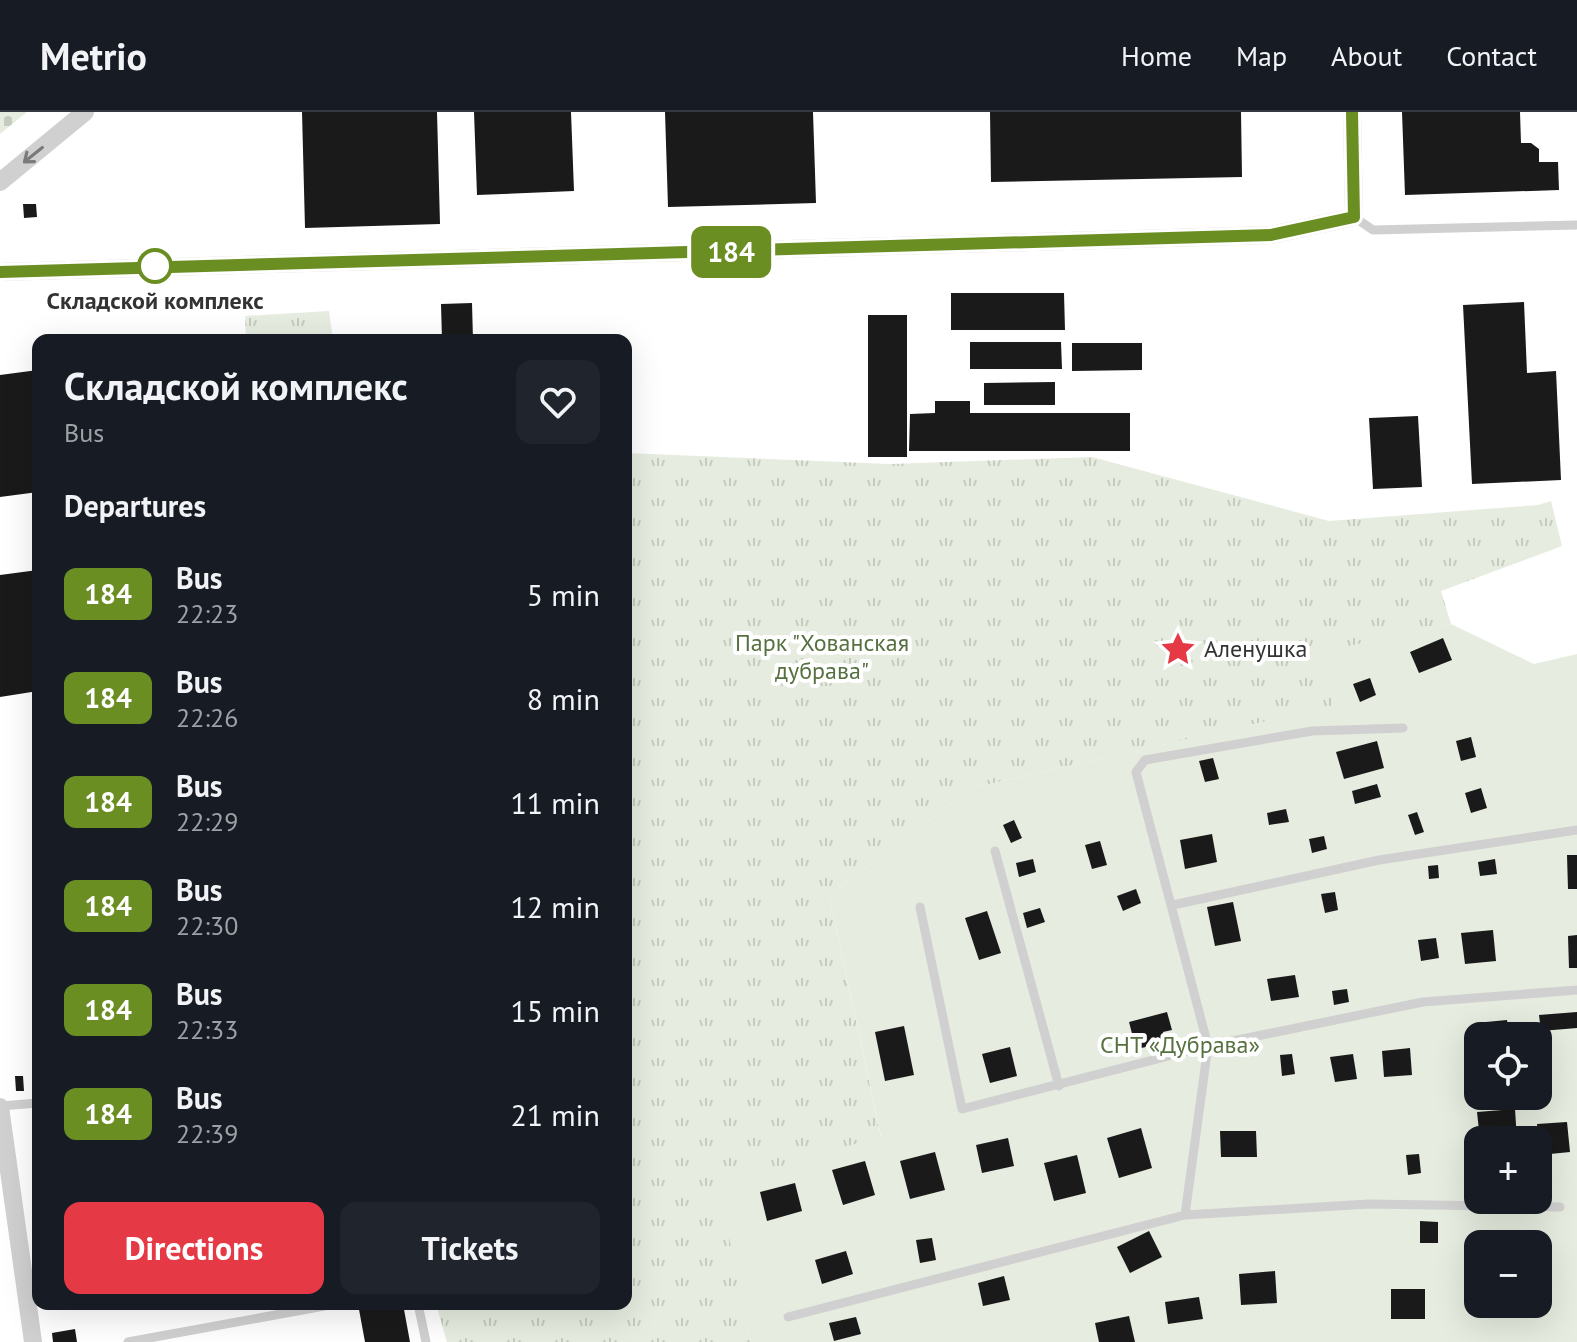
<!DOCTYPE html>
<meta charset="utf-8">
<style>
:root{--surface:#171b24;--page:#20242c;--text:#f1f3f6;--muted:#9ea1a6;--line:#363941;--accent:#e63946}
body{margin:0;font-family:"PT Sans",sans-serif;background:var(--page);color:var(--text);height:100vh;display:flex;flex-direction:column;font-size:30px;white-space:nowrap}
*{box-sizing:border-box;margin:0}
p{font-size:26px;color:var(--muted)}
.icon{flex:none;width:44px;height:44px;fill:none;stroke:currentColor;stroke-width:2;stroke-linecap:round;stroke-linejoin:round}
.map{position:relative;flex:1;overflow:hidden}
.sheet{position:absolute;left:32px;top:222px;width:600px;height:976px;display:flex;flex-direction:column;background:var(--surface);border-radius:16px;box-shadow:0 8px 32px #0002}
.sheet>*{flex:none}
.badge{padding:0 16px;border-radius:12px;font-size:28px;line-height:52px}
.tools{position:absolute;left:1464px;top:910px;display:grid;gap:16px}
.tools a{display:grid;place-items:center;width:88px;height:88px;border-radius:16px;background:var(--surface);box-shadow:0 8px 32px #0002;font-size:40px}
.map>.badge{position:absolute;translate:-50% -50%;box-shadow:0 0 0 4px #fff}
h2{padding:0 32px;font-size:30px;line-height:72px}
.round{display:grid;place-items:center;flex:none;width:84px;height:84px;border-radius:16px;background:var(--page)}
.headline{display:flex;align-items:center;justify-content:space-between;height:136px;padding:0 32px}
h1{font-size:38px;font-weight:600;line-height:60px}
.cta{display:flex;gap:16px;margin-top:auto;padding:16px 32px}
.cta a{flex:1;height:92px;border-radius:16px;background:var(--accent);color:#fff;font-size:32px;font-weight:600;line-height:92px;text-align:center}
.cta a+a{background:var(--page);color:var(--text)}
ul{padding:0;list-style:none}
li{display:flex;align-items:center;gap:24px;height:104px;padding:0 32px}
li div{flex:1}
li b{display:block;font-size:30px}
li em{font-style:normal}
li .badge{min-width:88px;font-weight:700;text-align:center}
header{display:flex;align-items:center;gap:48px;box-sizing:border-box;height:112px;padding:0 40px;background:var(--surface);border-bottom:2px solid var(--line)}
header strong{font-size:38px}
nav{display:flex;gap:44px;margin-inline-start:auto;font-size:28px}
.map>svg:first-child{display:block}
</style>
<header>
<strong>Metrio</strong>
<nav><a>Home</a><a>Map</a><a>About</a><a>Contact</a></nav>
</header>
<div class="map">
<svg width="1577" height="1230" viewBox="0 0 1577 1230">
<defs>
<pattern id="cemetery-stones" width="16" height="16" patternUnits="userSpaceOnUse" patternTransform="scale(2)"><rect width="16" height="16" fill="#e6ecdf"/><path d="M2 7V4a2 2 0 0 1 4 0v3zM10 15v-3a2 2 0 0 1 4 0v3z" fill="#c6cbc0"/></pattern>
<pattern id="park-tufts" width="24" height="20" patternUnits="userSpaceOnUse" patternTransform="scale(2)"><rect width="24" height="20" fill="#e6ecdf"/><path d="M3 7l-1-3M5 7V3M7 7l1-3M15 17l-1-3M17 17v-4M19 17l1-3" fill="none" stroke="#c6cbc0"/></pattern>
</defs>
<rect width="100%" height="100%" fill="#fff"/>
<path fill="url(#cemetery-stones)" d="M0,0h27l-27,22z"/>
<path fill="url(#park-tufts)" d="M329,199l4,29h-87l-1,-24z
M626,341l264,11 202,-7 237,64 209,-16 13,-4 11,45 -121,45 10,33 -129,28 12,54 -362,82 -143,107 52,242 -162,48 32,157h-304l-11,-38h190z"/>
<path fill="#e6ecdf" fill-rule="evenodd" d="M1451,512l83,40 43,-10v688h-826l-33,-157 163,-49 -52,-241 143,-107 361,-82 -12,-54zM1478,924h60v60h-60zM1478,1028h60v60h-60zM1478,1132h60v60h-60z"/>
<path fill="#1a1a1a" d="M302,0h135l3,112 -135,4z
M474,0h97l3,79 -97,4z
M665,0h148l3,91 -148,4z
M990,0h251l1,65 -251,5z
M1402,0h118l1,31h10l8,6v13h19l1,28 -154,5z
M23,92h13l1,13 -13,1z
M951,181h113l1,37h-114z
M1524,190l3,71 29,-2 5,109 -89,4 -9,-179z
M472,191l1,37h-31l-1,-36z
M868,203h39v142h-39z
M970,230h91l1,27h-92z
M1072,231h70v27l-70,1z
M38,258v122l-38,5v-122z
M1055,270v23h-71v-22z
M935,289h35v12h160v38h-221l1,-37 25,-1z
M1418,304l4,71 -49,2 -4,-71z
M38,458v121l-38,6v-122z
M1443,526l9,22 -33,13 -9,-21z
M1370,566l6,17 -16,7 -7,-18z
M1471,625l5,20 -15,4 -5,-20z
M1377,629l7,27 -40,11 -8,-27z
M1213,646l6,21 -14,3 -6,-21z
M1377,672l4,13 -26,7 -3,-13z
M1481,676l6,20 -16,5 -6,-20z
M1286,697l3,13 -20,3 -2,-12z
M1417,700l7,20 -9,3 -7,-20z
M1014,708l8,18 -11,5 -8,-18z
M1212,722l5,28 -32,7 -5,-29z
M1324,724l3,13 -15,4 -3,-14z
M1100,729l7,24 -15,4 -7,-24z
M1567,743h10v34h-9z
M1033,747l3,13 -17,5 -3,-14z
M1495,747l2,15 -17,2 -2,-14z
M1438,753l1,13 -10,1 -1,-13z
M1136,777l5,14 -18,8 -6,-15z
M1335,780l3,18 -13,3 -4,-19z
M1233,790l8,39 -26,5 -8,-39z
M1040,796l5,14 -18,6 -4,-15z
M987,799l14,42 -22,7 -14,-42z
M1493,818l3,31 -31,3 -4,-31z
M1577,823v33h-8l-1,-32z
M1436,826l3,20 -18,3 -3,-21z
M1295,863l4,22 -28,4 -4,-22z
M1347,877l2,13 -15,3 -2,-14z
M1167,900l5,18 -9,2 2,8 -17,11 -2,-4 -10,2 -7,-27z
M1577,900v16l-36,3 -2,-16z
M1507,908l2,15 -22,1 -1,-14z
M904,914l10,49 -29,6 -10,-49z
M1010,935l7,29 -27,7 -8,-29z
M1410,936l2,27 -28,2 -2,-26z
M1292,942l3,20 -13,2 -2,-21z
M1353,942l4,25 -22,3 -5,-25z
M15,964h8l1,15h-8z
M1515,997l2,31h-37l-3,-28z
M1567,1010l3,30 -30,3 -3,-31z
M1141,1016l11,40 -33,10 -12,-40z
M1220,1019h36l1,26h-36z
M1008,1026l6,28 -32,7 -6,-28z
M935,1040l10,38 -35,9 -10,-38z
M1419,1042l2,19 -13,2 -2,-20z
M1077,1043l9,38 -32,8 -10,-38z
M865,1049l10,34 -32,10 -11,-35z
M795,1071l7,28 -35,10 -7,-29z
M1420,1109l18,1v21h-18z
M1149,1119l13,26 -32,16 -13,-26z
M932,1126l4,22 -16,3 -4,-23z
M846,1139l7,23 -31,10 -7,-24z
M1275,1159l2,32 -36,2 -2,-31z
M1004,1164l6,24 -27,6 -5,-23z
M1391,1177h34v30h-34z
M1471,1177h7v15h28v10l-35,-1z
M1199,1185l4,22 -35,5 -3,-22z
M358,1192h45l7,38h-45z
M1129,1204l6,26h-36l-4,-19z
M856,1205l5,17 -27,7 -5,-18z
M75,1217l2,13h-24l-1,-9z"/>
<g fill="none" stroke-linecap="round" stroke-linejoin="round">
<path stroke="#d0d0d0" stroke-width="9" d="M1354,105l19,13 204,-5
M995,739l64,235
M1173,793l206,-45 198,-30
M920,795l42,202 246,-63 215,-44 154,-12
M0,994l38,-3
M1185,1103l184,-11 191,3
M418,1192l8,38
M788,1205l397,-102 23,-169 -72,-274 9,-12 167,-29 91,-3
M128,1230l207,-38"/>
<path stroke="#d0d0d0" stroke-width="18" d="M0,70l85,-70
M0,160l1271,-37 83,-18 -2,-105
M0,995l33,235"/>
</g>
<defs><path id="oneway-shaft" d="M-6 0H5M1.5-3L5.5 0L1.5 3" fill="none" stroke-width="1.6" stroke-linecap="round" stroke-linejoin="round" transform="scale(2)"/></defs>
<use stroke="#7a7a7a" href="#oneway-shaft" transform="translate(33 43) rotate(141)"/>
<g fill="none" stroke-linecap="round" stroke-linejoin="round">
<g stroke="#fff" stroke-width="18">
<path id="line" d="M0,160l1271,-37 83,-18 -2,-105"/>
</g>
<use href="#line" stroke="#6b8e23" stroke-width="12"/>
</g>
<defs>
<g id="sight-bare" transform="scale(2.76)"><path d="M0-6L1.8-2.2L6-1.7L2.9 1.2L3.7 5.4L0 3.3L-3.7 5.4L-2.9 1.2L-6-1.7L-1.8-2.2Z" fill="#e63946" stroke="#fff" stroke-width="2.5" paint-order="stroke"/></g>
</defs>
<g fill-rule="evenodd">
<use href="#sight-bare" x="1178" y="537"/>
</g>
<circle fill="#fff" stroke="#6b8e23" stroke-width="4" cx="155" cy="154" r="16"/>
<g text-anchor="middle" stroke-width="8" stroke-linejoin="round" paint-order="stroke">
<g font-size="24" font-weight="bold" fill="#333" stroke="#fff">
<text x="155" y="197">Складской комплекс</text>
</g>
<g font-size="24" fill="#56703f" stroke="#fff">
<text x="822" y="539">Парк "Хованская<tspan x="822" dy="28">дубрава"</tspan></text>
<text x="1180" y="941">СНТ «Дубрава»</text>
</g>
<g font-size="24" fill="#333" stroke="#fff" text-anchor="start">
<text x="1204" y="545">Аленушка</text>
</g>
</g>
</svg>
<div class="tools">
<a><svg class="icon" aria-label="locate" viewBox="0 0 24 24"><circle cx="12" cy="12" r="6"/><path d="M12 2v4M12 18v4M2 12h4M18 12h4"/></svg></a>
<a>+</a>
<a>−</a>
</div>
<b class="badge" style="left:731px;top:140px;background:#6b8e23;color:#fff">184</b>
<section class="sheet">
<div class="headline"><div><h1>Складской комплекс</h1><p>Bus</p></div><a class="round"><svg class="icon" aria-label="heart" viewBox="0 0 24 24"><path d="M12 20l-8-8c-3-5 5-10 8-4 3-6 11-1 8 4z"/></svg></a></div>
<h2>Departures</h2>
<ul>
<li><span class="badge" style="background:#6b8e23;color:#fff">184</span><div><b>Bus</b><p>22:23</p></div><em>5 min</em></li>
<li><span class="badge" style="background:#6b8e23;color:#fff">184</span><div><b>Bus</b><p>22:26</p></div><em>8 min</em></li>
<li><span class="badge" style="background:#6b8e23;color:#fff">184</span><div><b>Bus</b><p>22:29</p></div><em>11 min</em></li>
<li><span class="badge" style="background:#6b8e23;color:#fff">184</span><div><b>Bus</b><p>22:30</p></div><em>12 min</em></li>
<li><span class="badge" style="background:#6b8e23;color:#fff">184</span><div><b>Bus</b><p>22:33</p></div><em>15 min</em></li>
<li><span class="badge" style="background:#6b8e23;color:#fff">184</span><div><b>Bus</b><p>22:39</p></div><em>21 min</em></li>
</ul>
<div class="cta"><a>Directions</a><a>Tickets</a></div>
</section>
</div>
